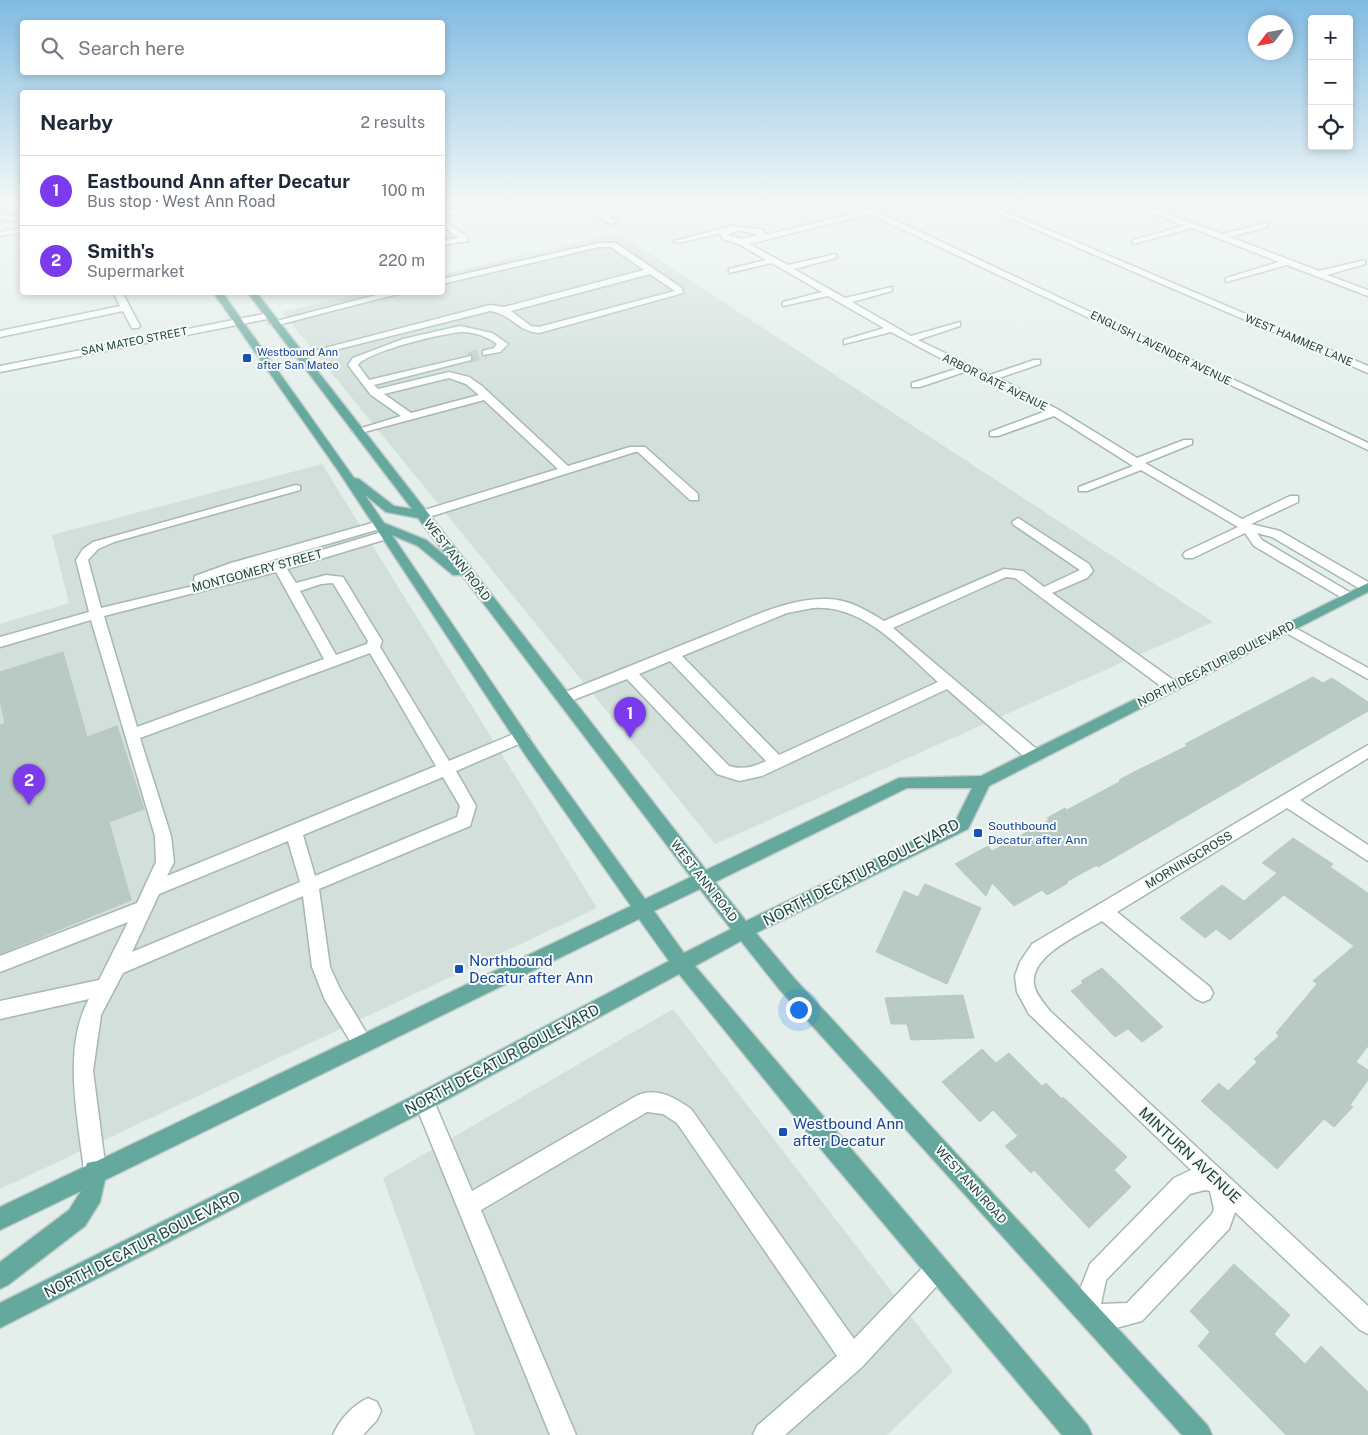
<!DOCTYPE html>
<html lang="en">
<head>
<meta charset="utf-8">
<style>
	body { margin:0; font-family:"Public Sans",sans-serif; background:#f6f6f7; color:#1f2937 }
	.controls { position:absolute; right:15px; top:15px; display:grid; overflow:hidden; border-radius:5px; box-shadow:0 2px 8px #0003 }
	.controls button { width:45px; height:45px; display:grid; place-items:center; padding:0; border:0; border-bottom:1px solid #e0e1e3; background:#fff; color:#1f2937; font:25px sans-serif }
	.compass { position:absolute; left:1248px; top:15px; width:45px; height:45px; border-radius:50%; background:#fff; box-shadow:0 2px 8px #0003; rotate:238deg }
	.you { position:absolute; left:798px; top:1009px; width:18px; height:18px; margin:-12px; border:4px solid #fff; border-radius:50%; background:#1a73e8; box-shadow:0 0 0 8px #1a73e833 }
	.badge { display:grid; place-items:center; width:32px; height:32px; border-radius:50%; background:#7c3aed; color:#fff; font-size:16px; font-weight:700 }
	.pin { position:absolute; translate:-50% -41px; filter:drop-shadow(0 1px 2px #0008) }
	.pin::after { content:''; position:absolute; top:26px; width:18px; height:15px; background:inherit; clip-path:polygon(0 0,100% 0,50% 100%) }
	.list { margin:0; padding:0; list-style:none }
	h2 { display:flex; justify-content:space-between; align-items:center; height:65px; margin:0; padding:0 20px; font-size:21px }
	h2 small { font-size:16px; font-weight:400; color:#747a83 }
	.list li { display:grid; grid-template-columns:32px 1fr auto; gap:15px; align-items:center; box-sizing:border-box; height:70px; padding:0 20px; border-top:1px solid #e0e1e3 }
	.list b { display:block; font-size:19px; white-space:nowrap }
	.list p { margin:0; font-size:16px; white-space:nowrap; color:#747a83 }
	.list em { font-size:16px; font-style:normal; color:#747a83 }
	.icon { flex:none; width:28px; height:28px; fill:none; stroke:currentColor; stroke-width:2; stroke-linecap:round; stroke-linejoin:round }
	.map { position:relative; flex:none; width:1368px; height:1435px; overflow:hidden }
	.search { position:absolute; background:#fff; box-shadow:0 2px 8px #0003; left:20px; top:20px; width:425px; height:55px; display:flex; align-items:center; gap:12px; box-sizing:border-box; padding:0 18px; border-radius:5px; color:#747a83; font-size:19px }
	.panel { position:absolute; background:#fff; box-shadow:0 2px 8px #0003; left:20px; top:90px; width:425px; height:205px; border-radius:5px }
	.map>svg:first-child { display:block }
	.built { fill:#d2dfda }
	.building { fill:#b9cac4; stroke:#b6c9c3 }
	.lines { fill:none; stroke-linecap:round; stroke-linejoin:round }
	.minor-tunnel { stroke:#bdcdc8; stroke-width:11; stroke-dasharray:11 5.5; stroke-linecap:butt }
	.minor-casing { stroke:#a6b8b3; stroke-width:3 }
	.major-casing { stroke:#c1cac9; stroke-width:3 }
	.minor { fill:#fff; fill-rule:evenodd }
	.major { fill:#65a89d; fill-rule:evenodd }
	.transit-dot { fill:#1a4fb4; stroke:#f6fbf9; stroke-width:2 }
	.labels { text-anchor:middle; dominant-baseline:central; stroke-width:4; stroke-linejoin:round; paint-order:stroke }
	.far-street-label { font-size:11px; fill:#21433d; stroke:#f6fbf9 }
	.far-transit-label { font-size:11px; fill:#164399; stroke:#f6fbf9; text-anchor:start }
	.street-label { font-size:12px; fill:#21433d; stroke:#f6fbf9 }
	.transit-label { font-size:12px; fill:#164399; stroke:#f6fbf9; text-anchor:start }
	.near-street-label { font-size:15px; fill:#21433d; stroke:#f6fbf9 }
	.near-transit-label { font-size:15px; fill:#164399; stroke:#f6fbf9; text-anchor:start }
</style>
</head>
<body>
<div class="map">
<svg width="1368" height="1435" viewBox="0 0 1368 1435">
	<rect width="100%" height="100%" fill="#e4efeb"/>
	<g class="built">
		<path d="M 618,233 L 1213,622 L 715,844 L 282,312 L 364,293 L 442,292 L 443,274 Z"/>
		<path d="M 322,464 L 597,908 L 0,1189 L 0,624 L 69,603 L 52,535 Z"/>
		<path d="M 673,1009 L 953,1371 L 887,1435 L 475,1435 L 383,1178 Z"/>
	</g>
	<g class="building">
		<path d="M 63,652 L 87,737 L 117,726 L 144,809 L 109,822 L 131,900 L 0,954 L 0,725 L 5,723 L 0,700 L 0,672 Z"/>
		<path d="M 1313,677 L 1323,683 L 1332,678 L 1368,702 L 1368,711 L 1098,867 L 1097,865 L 1066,882 L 1068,883 L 1047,895 L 1042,890 L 1014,906 L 992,883 L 986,896 L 955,864 L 988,846 L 992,851 L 1049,820 L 1047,818 L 1065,808 L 1067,810 L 1121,781 L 1119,780 L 1136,771 L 1187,746 L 1185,744 Z"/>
		<path d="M 1293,838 L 1333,864 L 1330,867 L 1368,893 L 1368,1046 L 1356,1062 L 1368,1070 L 1368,1080 L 1350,1105 L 1353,1107 L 1334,1127 L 1324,1119 L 1277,1169 L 1201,1101 L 1219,1083 L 1228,1091 L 1257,1062 L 1254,1059 L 1279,1036 L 1276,1033 L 1317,984 L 1313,981 L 1354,946 L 1284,895 L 1230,940 L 1216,929 L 1205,938 L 1180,918 L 1222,885 L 1244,901 L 1277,873 L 1262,863 Z"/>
		<path d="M 925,884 L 981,908 L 947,984 L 876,952 L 904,891 L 918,897 Z"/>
		<path d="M 1102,968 L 1163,1027 L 1142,1042 L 1128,1029 L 1115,1037 L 1071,991 L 1083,983 L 1081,981 Z"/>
		<path d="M 963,995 L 974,1038 L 911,1040 L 907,1024 L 891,1024 L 885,998 Z"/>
		<path d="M 982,1049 L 996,1063 L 1009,1053 L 1042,1086 L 1046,1083 L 1062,1099 L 1063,1097 L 1127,1157 L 1114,1170 L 1131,1187 L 1089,1228 L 1034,1170 L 1031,1173 L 1005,1146 L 1018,1136 L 993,1110 L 980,1122 L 942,1082 Z"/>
		<path d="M 1234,1264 L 1290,1315 L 1274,1334 L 1305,1364 L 1321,1346 L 1368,1392 L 1368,1435 L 1286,1435 L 1198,1346 L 1210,1332 L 1190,1311 Z"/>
	</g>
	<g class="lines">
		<path class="minor-tunnel" d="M 468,358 L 486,353"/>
		<defs>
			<g id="minor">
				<path d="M 0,204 L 13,204 L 0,207 Z"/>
				<path d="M 482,204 L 496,204 L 442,216 L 442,212 Z"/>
				<path d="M 581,204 L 590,204 L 617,222 L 610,224 Z"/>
				<path d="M 894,204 L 906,204 L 878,212 L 1368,443 L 1368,450 L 870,214 L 749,244 L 788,265 L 836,254 L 836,258 L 794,269 L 845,298 L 892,287 L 892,291 L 852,302 L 911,336 L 960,322 L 960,326 L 918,340 L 990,375 L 1034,360 L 1040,360 L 1040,364 L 999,378 L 1059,410 L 1137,458 L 1184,440 L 1192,440 L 1192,444 L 1145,463 L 1242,519 L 1290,496 L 1298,496 L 1298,502 L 1251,524 L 1280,531 L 1368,582 L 1368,591 L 1362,590 L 1272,537 L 1257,533 L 1262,540 L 1356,596 L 1349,600 L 1344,599 L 1254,546 L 1245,533 L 1193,558 L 1185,558 L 1183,555 L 1185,552 L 1238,527 L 1141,470 L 1087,491 L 1079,491 L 1079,487 L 1133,466 L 1054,416 L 998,436 L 990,436 L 990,432 L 1046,411 L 1012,392 L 967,371 L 920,387 L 912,387 L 912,383 L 959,368 L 891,332 L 844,344 L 844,340 L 884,328 L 828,296 L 783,306 L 783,302 L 822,292 L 772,263 L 729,273 L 729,269 L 766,260 L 739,244 L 725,240 L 720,235 L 722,233 L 678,243 L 674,241 L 732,226 L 763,230 L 765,235 ZM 738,230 L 756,234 L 757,235 L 742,239 L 728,235 Z"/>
				<path d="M 977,204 L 987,204 L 1368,366 L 1368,373 Z"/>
				<path d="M 1064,204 L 1076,204 L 1053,211 L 1049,209 Z"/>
				<path d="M 1131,204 L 1141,204 L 1222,234 L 1267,223 L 1267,227 L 1230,237 L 1319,271 L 1365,260 L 1365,264 L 1327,275 L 1368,290 L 1368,296 L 1287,265 L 1226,282 L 1226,278 L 1279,262 L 1192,228 L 1133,244 L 1133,240 L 1184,226 Z"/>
				<path d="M 0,214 L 10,217 L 22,214 L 22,218 L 10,221 L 0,218 Z"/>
				<path d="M 442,219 L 468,237 L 468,241 L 442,245 L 442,240 L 458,238 L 442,225 Z"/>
				<path d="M 22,228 L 22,232 L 0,236 L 0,232 Z"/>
				<path d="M 599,243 L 616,243 L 682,288 L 683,293 L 539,333 C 516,331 512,314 490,311 L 299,359 L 294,356 L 490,305 L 504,307 L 644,270 L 611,247 L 599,247 L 442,284 L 442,279 ZM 650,274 L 675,291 L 539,327 L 531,326 L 511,311 Z"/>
				<path d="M 113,292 L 122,292 L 140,326 L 138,328 L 132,328 L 123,311 L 0,337 L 0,331 L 120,306 Z"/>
				<path d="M 388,292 L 405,292 L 274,326 L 269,323 Z"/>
				<path d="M 269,313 L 272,314 L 272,318 L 0,372 L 0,366 Z"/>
				<path d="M 460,326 L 492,333 L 508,344 L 500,352 L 483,355 L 483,351 L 494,348 L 497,344 C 488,337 477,333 465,332 C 448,331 366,352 358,365 L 369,380 L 471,356 L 471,360 L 374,385 L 378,389 L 449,372 L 469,377 L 482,386 L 568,466 L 630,447 L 645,447 L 698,494 L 698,500 L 690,500 L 638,452 L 635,452 L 426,518 L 418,518 L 416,515 L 418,512 L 558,469 L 484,400 L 357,434 L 352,431 L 401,416 L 371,395 L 348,365 L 353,358 L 403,339 ZM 449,378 L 466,384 L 479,395 L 411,413 L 384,394 Z"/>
				<path d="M 296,485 L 300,486 L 300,490 L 114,542 L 98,549 L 88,560 L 101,608 L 239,575 L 382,532 L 390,532 L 392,535 L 390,538 L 287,569 L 296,583 L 326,575 L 343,577 L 382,641 L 380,647 L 449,761 L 516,733 L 526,733 L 529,737 L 526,741 L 456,771 L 476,806 L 470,826 L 319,889 L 330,967 L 340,989 L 369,1037 L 372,1043 L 369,1049 L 362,1052 L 355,1049 L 325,1000 L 312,967 L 303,896 L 123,973 L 101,1015 L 93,1071 L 106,1171 L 103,1179 L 95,1182 L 87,1179 L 84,1171 C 78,1118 62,1048 89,999 L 0,1019 L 0,1001 L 99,980 L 128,922 L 0,972 L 0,956 L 137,903 L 156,862 L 155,836 L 91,620 L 0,647 L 0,637 L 89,612 L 76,560 L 83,549 L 93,542 ZM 276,572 L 324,659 L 137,727 L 104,616 ZM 333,583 L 368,641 L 367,644 L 336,655 L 300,591 L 321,584 ZM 370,653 L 436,766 L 167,876 L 174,862 L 171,836 L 140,738 ZM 443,777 L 460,806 L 457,817 L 315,876 L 303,835 ZM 288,841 L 300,882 L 132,952 L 159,894 Z"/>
				<path d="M 1018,518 L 1089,564 L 1093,571 L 1087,578 L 1052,593 L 1176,682 L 1178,686 L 1176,690 L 1166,690 L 1015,578 L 1006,577 L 893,628 L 1040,752 L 1042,756 L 1040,760 L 1028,760 L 947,689 L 762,776 L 739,781 L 717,774 L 627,679 L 563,704 L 556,699 L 558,695 C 610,674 660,654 712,633 C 748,619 785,599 824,599 C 847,598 866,610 884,621 L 1004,569 L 1023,571 L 1044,587 L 1080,570 L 1014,525 L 1012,522 ZM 813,608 C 864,604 903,651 938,682 L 779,755 L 682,656 L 787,613 ZM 670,661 L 766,761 C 753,767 743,770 729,766 L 639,674 Z"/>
				<path d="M 379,521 L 385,525 L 383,528 L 241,569 L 205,582 L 195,582 L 194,579 L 195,576 L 231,563 Z"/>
				<path d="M 1288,624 L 1368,668 L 1368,679 L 1283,631 L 1281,628 Z"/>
				<path d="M 1368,745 L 1368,758 L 1300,800 L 1368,845 L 1368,861 L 1287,808 L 1117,912 L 1210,987 L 1213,993 L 1210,999 L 1203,1002 L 1196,999 L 1102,921 C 1081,934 1030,955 1034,984 C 1035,994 1044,1003 1050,1011 L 1368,1306 L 1368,1334 L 1360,1330 L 1235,1212 L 1229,1229 L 1142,1321 L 1112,1329 L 1096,1327 L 1082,1322 L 1078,1314 L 1079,1292 L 1090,1264 L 1174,1178 L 1191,1170 L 1029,1014 L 1017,992 L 1015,976 L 1020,962 L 1032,944 ZM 1205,1190 L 1210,1191 L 1214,1209 L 1212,1214 L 1127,1303 L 1101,1304 L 1106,1280 L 1190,1194 Z"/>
				<path d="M 424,1091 L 431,1094 L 472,1191 L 638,1095 C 658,1087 675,1098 691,1109 L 854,1339 L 929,1261 L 937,1257 L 945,1261 L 949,1269 L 945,1277 L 862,1367 L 785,1435 L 753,1435 L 757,1426 L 837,1356 L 677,1123 L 663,1114 L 647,1112 L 481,1210 L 576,1435 L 550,1435 L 414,1101 L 417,1094 Z"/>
				<path d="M 368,1398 L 377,1402 L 381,1411 L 377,1420 L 363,1435 L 333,1435 C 339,1420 353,1405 368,1398 Z"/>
			</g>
			<path id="major" d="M 213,292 L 222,292 L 354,478 L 359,479 L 394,506 L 412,509 L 247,292 L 256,292 L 706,870 L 899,778 L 981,776 L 1368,583 L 1368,592 L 989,786 L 968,829 L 756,933 L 794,978 L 1208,1426 L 1212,1435 L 1182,1435 L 780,990 L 741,941 L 695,966 L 1088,1426 L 1092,1435 L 1062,1435 L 825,1154 L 679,974 L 431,1108 L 0,1328 L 0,1303 L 417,1094 L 669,961 L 639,919 L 105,1180 L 100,1202 L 85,1226 L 8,1285 L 0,1289 L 0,1262 L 69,1210 L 81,1191 L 0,1230 L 0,1207 L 86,1166 L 87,1163 L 97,1161 L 631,906 L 528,759 L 339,472 ZM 365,495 L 386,512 L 418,518 L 449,559 L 426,540 L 384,523 ZM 392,535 L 418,546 L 453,575 L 462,575 L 691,877 L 645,899 L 538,751 ZM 907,788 L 972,788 L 956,820 L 746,921 L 715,882 ZM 700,889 L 731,929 L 684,953 L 654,911 Z"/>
		</defs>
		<use href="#minor" class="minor-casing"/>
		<use href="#major" class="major-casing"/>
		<use href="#minor" class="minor"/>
		<use href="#major" class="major"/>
	</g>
	<linearGradient id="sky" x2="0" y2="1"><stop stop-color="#81bbe2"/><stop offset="0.5" stop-color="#f3f8f6"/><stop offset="1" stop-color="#f3f8f6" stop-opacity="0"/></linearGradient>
	<rect width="1368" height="405" fill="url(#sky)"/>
	<g class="transit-dot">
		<rect x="242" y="353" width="10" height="10" rx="2.5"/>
		<rect x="973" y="828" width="10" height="10" rx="2.5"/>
		<rect x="454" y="964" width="10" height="10" rx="2.5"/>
		<rect x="778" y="1127" width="10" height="10" rx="2.5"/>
	</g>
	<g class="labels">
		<g class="far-street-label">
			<text transform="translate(1299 340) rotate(23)">WEST HAMMER LANE</text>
			<text transform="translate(134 341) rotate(-11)">SAN MATEO STREET</text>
			<text transform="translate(1161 348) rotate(26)">ENGLISH LAVENDER AVENUE</text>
			<text transform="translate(995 382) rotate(26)">ARBOR GATE AVENUE</text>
		</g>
		<g class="far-transit-label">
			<text x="257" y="352">Westbound Ann<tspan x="257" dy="13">after San Mateo</tspan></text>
		</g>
		<g class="street-label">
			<text transform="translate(457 560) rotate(52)">WEST ANN ROAD</text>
			<text transform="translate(257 571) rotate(-15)">MONTGOMERY STREET</text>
			<text transform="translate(1216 664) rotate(-27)">NORTH DECATUR BOULEVARD</text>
			<text transform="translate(1189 860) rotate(-31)">MORNINGCROSS</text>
			<text transform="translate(704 881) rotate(52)">WEST ANN ROAD</text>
			<text transform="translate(971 1185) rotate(48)">WEST ANN ROAD</text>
		</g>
		<g class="transit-label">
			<text x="988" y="826">Southbound<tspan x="988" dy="14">Decatur after Ann</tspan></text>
		</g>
		<g class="near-street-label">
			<text transform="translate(861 872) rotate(-27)">NORTH DECATUR BOULEVARD</text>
			<text transform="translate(502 1059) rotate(-28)">NORTH DECATUR BOULEVARD</text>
			<text transform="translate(1190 1155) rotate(43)">MINTURN AVENUE</text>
			<text transform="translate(142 1244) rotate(-27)">NORTH DECATUR BOULEVARD</text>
		</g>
		<g class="near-transit-label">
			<text x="469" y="960">Northbound<tspan x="469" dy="17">Decatur after Ann</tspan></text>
			<text x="793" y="1123">Westbound Ann<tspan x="793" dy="17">after Decatur</tspan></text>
		</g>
	</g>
</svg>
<div class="controls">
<button>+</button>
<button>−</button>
<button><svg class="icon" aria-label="locate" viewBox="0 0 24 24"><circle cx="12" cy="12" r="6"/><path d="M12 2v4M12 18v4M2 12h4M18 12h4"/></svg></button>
</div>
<svg class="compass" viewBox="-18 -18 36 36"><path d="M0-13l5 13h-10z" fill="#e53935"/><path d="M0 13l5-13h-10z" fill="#747a83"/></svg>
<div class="you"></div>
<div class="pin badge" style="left:630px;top:738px">1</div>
<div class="pin badge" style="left:29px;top:805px">2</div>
<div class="search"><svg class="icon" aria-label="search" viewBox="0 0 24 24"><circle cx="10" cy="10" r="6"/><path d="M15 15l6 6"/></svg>Search here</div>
<section class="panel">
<h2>Nearby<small>2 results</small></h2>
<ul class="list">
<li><span class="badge">1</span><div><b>Eastbound Ann after Decatur</b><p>Bus stop · West Ann Road</p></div><em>100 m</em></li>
<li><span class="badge">2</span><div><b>Smith's</b><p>Supermarket</p></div><em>220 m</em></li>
</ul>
</section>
</div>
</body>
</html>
